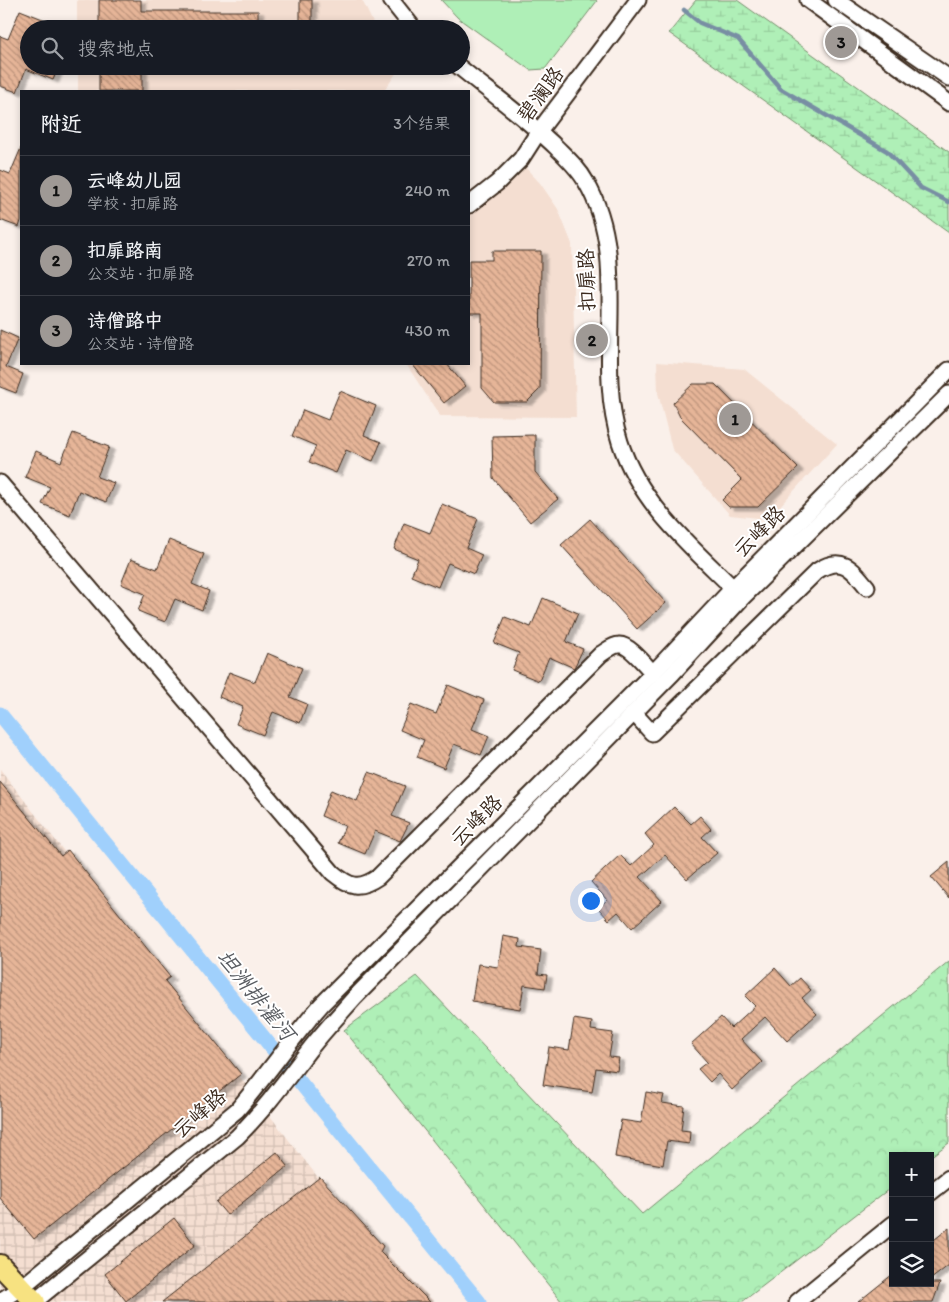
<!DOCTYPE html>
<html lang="zh">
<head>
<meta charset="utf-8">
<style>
	body { margin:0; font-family:Itim,"LXGW WenKai TC",sans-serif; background:#20242c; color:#f1f3f6 }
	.controls { position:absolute; right:15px; bottom:15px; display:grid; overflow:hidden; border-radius:0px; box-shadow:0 2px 8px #0003 }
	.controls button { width:45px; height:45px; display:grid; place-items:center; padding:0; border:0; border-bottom:1px solid #363941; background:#171b24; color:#f1f3f6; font:25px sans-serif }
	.you { position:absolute; left:590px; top:900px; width:18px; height:18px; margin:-12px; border:4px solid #fff; border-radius:50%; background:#1a73e8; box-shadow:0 0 0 8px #1a73e833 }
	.badge { display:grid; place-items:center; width:32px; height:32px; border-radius:50%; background:#9f9995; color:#111; font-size:16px; font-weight:700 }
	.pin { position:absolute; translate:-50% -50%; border:2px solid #fff; box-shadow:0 1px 5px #0006 }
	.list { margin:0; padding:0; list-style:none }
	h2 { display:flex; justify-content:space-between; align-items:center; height:65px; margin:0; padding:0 20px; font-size:21px }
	h2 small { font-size:16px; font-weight:400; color:#9ea1a6 }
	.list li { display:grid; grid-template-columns:32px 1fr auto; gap:15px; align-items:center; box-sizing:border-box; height:70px; padding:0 20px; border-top:1px solid #363941 }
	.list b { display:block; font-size:19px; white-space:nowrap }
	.list p { margin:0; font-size:16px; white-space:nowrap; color:#9ea1a6 }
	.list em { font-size:16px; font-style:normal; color:#9ea1a6 }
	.icon { flex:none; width:28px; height:28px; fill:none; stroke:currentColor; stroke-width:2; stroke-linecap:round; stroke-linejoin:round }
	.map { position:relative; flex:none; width:949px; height:1302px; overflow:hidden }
	.search { position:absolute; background:#171b24; box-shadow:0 2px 8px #0003; left:20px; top:20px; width:450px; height:55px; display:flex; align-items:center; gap:12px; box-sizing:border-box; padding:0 18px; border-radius:28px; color:#9ea1a6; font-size:19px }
	.panel { position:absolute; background:#171b24; box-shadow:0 2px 8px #0003; left:20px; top:90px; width:450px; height:275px; border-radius:0px }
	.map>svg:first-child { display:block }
	.built { fill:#f4ded1 }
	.industrial { fill:url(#industrial-grid) }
	.grass { fill:#afefb7; stroke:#758c6a }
	.forest { fill:url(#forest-crowns); stroke:#758c6a }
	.wetland { fill:url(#wetland-marsh); stroke:#758c6a }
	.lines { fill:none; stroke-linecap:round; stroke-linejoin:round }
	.stream { stroke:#788ea3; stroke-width:4.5 }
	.canal { stroke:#a0d0fc; stroke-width:15 }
	.building { fill:url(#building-back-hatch); stroke:#3b2a1e; filter:url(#shadow) }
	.minor-casing { stroke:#3b2a1e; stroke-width:19 }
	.major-casing { stroke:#3b2a1e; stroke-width:24 }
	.minor { stroke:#fff; stroke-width:15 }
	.major { stroke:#f7e281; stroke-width:20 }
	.labels { text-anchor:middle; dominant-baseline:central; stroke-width:4; stroke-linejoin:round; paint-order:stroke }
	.street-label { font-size:21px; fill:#3b2a1e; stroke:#fff }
	.water-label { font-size:22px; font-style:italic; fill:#595c61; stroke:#fff }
</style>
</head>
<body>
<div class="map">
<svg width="949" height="1302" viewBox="0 0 949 1302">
	<defs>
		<pattern id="industrial-grid" width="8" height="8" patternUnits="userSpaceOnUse" patternTransform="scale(1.25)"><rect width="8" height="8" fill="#f4ded1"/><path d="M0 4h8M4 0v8" fill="none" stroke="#d2bfb3"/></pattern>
		<pattern id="forest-crowns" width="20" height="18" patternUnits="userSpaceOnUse" patternTransform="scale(1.25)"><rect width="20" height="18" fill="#afefb7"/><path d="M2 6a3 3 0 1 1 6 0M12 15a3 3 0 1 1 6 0" fill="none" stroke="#97cd9d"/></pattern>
		<pattern id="wetland-marsh" width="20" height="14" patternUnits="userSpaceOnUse" patternTransform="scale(1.25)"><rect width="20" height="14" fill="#afefb7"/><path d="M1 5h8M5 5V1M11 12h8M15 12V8" fill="none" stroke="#97cd9d"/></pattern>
		<pattern id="building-back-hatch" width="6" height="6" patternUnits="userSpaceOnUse" patternTransform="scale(1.25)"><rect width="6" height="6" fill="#e6b598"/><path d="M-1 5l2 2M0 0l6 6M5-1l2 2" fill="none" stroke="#bc937b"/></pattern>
		<filter id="shadow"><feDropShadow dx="5.5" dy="3" stdDeviation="1" flood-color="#0004"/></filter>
	</defs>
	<rect width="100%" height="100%" fill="#faf0ea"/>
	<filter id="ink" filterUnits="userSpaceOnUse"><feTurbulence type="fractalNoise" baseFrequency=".02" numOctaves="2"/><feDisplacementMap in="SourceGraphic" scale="10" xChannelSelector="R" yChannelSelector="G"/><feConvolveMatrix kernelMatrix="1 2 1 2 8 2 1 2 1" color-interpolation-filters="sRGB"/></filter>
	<g filter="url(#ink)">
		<g class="built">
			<path d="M 77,0 L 362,0 L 376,29 L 77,29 Z"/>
			<path d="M 78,66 L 394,66 L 397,72 L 384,91 L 78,91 Z"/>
			<path d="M 525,167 L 540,183 L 558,209 L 572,244 L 576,417 L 440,416 L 406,364 L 469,364 L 469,212 L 502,190 Z"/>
			<path d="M 657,362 L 744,369 L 837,444 L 768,519 L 730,515 L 672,449 L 658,393 Z"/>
		</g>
		<path class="industrial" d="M 0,769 L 345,1212 L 434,1302 L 15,1302 L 0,1286 Z"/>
		<path class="grass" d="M 441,0 L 596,0 L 597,1 L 545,69 L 530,70 L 458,18 Z"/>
		<path class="forest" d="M 949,961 L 949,1143 L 930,1157 L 930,1156 L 893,1156 L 893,1186 L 742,1302 L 562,1302 L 344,1030 L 417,976 L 642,1214 Z"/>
		<path class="wetland" d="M 696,0 L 737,0 L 949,152 L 949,233 L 669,33 Z"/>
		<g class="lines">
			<path class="stream" d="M 684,10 L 700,23 L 738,39 L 781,89 L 887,151 L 921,188 L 949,202"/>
			<path class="canal" d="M 0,714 L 479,1302"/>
		</g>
		<g class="building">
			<path d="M 99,0 L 141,0 L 141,11 L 258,11 L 258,29 L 99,29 Z"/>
			<rect x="300" y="0" width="12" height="24"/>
			<path d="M 20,10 L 65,28 L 29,29 L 29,66 L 59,66 L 53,80 L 26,69 L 17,92 L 0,86 L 0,36 L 8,39 Z"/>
			<rect x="99" y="66" width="43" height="25"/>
			<path d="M 21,148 L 21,221 L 19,227 L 0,220 L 0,170 L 10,174 Z"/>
			<path d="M 492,251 L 541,251 L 540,389 L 527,402 L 494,402 L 482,388 L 482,313 L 469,313 L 469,260 L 492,260 Z"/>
			<path d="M 0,330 L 18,338 L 6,367 L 23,374 L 16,393 L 0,387 Z"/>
			<path d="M 412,364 L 447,364 L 465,386 L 444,403 Z"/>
			<path d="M 693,384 L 715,384 L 798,468 L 758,507 L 729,507 L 722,500 L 742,480 L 680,417 L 673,403 Z"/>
			<path d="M 340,391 L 376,406 L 364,435 L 381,442 L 373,461 L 346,450 L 336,473 L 309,462 L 316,446 L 292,436 L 303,410 L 328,420 Z"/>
			<path d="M 73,433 L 109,447 L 97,477 L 114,483 L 106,502 L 79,491 L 70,515 L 42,504 L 50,487 L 25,477 L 36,451 L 61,462 Z"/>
			<path d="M 535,435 L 535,472 L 558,499 L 530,522 L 493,478 L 492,436 Z"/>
			<path d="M 442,504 L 478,519 L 466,548 L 482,555 L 474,574 L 448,563 L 438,587 L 411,576 L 418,559 L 394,549 L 404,523 L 430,533 Z"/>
			<path d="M 590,519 L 666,603 L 637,629 L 561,545 Z"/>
			<path d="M 169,540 L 204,554 L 192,584 L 209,591 L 202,610 L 175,599 L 165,622 L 138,611 L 145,594 L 121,584 L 131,559 L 157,569 Z"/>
			<path d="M 543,598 L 578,613 L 566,642 L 583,649 L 574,668 L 549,657 L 539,681 L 512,670 L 519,653 L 494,643 L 505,617 L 531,627 Z"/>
			<path d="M 267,653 L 302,668 L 290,697 L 307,704 L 300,723 L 273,712 L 263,735 L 236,724 L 243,707 L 219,697 L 229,672 L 255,682 Z"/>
			<path d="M 448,685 L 484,700 L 472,729 L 489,736 L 481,755 L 454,744 L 444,768 L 417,757 L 424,740 L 400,730 L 411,704 L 436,714 Z"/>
			<path d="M 369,772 L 405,786 L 392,816 L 409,823 L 400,841 L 375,831 L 365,854 L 338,843 L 345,826 L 321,816 L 331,790 L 357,801 Z"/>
			<path d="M 0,782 L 61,856 L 68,850 L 170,977 L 165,981 L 241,1074 L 34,1239 L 0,1198 Z"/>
			<path d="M 674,807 L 691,824 L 700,816 L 711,829 L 702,837 L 717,853 L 687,879 L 665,855 L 640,877 L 662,901 L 632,928 L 618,912 L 609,920 L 598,908 L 607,900 L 591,882 L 620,855 L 631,866 L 654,845 L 645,834 Z"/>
			<path d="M 949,862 L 949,898 L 931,877 Z"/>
			<path d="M 503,936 L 520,939 L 519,947 L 541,950 L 538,974 L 547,975 L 545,988 L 524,985 L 520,1009 L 472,1001 L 478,964 L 498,967 Z"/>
			<path d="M 775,968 L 791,986 L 800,978 L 811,990 L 802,998 L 817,1014 L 787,1041 L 765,1017 L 741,1039 L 762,1062 L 732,1090 L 718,1074 L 710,1082 L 698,1069 L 707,1062 L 691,1044 L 721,1017 L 731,1028 L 755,1006 L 745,996 Z"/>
			<path d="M 574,1019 L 592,1022 L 591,1030 L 613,1033 L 609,1057 L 619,1058 L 617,1071 L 596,1068 L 592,1092 L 543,1085 L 549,1047 L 569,1050 Z"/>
			<path d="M 646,1092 L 664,1095 L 662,1103 L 684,1106 L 681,1130 L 690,1131 L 689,1144 L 667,1141 L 663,1165 L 615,1157 L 621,1120 L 641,1123 Z"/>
			<path d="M 277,1152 L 288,1166 L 227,1215 L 216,1202 Z"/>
			<path d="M 320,1177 L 383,1246 L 380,1252 L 430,1302 L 162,1302 Z"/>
			<path d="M 174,1218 L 195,1245 L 126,1301 L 105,1274 Z"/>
			<path d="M 949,1228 L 949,1265 L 930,1280 L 930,1243 Z"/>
			<path d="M 893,1274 L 893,1283 L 940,1283 L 933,1302 L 858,1302 Z"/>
		</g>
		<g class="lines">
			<defs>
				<g id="minor">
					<path d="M 391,0 L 414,29"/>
					<path d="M 808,0 L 949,103"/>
					<path d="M 836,0 L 949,78"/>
					<path d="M 458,66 C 491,93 526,118 557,148 C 568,159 579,169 586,182 C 632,260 593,359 620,442 C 640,505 694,549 740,595"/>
					<path d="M 469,205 L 497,183 L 521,159 L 539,131 L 638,0"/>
					<path d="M 0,483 L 333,873 C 350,887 359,890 378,877 L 601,654 C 606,651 613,645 619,645 C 629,644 646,666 653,673"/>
					<path d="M 634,713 L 652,733 L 817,571 C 841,555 852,568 867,587"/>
					<path d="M 930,1193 L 949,1178"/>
					<path d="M 0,1301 L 22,1287 L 237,1110 C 266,1076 292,1038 322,1004 L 653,673 L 733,588 L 949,370"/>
					<path d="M 34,1302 L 237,1137 C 264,1110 286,1080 309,1050 C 323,1032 339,1015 355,997 L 673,673 L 743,597 L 949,394"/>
					<path d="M 797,1302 L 893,1224"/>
				</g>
				<path id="major" d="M 0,1265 L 35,1302"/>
			</defs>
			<use href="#minor" class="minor-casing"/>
			<use href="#major" class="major-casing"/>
			<use href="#minor" class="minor"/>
			<use href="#major" class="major"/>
		</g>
	</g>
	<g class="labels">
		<g class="street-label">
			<text transform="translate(540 94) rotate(-54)">碧澜路</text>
			<text transform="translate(586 280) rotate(-92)">扣扉路</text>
			<text transform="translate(759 531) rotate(-45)">云峰路</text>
			<text transform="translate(476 820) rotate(-45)">云峰路</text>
			<text transform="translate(199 1113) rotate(-41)">云峰路</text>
		</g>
		<g class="water-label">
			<text transform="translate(256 995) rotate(51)">坦洲排灌河</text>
		</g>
	</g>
</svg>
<div class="controls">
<button>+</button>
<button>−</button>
<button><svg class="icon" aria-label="layers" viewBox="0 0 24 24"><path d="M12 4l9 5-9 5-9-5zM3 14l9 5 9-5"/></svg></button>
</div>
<div class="you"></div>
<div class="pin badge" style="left:735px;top:419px">1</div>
<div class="pin badge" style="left:592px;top:340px">2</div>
<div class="pin badge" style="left:841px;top:42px">3</div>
<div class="search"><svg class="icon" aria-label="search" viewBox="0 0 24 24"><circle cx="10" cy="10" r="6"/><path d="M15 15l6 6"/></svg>搜索地点</div>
<section class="panel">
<h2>附近<small>3个结果</small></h2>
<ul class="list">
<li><span class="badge">1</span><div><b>云峰幼儿园</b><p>学校 · 扣扉路</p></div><em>240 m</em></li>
<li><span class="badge">2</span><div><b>扣扉路南</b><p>公交站 · 扣扉路</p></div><em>270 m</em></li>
<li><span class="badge">3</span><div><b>诗僧路中</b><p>公交站 · 诗僧路</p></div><em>430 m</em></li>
</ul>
</section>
</div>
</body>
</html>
